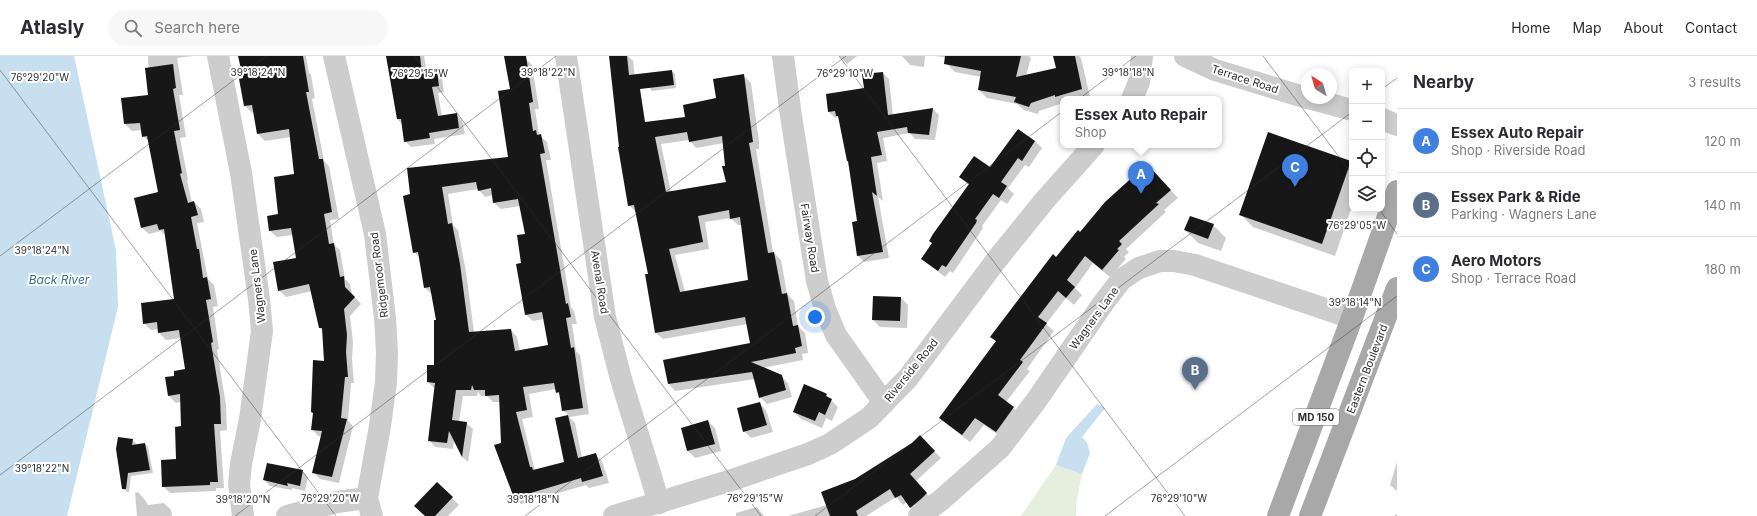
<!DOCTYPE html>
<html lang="en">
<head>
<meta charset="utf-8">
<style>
	body { margin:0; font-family:Inter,sans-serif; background:#f7f7f7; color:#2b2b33 }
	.controls { position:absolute; right:12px; top:12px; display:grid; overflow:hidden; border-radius:8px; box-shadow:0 2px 10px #0003 }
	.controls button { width:36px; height:36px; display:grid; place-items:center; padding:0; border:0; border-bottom:1px solid #e1e1e2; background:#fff; color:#2b2b33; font:20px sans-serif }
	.compass { position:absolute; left:1301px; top:12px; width:36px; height:36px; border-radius:50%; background:#fff; box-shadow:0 2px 10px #0003; rotate:323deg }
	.you { position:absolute; left:815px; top:261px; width:14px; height:14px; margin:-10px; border:3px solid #fff; border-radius:50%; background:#1a73e8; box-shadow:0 0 0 6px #1a73e833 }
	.badge { display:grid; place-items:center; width:26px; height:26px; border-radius:50%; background:#ea580c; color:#fff; font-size:13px; font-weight:700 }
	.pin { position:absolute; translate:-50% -33px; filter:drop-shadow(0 1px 2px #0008) }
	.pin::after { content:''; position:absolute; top:21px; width:14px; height:12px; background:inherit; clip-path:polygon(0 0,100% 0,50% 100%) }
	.popup { position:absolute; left:1060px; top:40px; width:162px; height:52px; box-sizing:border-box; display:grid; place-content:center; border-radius:8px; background:#fff; filter:drop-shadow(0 1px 3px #0005); font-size:13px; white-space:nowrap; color:#7c7c81 }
	.popup b { font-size:15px; color:#2b2b33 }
	.popup::after { content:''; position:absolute; left:50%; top:100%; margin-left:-8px; border:8px solid transparent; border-top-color:#fff }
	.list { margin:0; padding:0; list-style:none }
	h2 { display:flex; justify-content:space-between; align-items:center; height:52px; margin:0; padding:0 16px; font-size:17px }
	h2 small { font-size:13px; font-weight:400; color:#7c7c81 }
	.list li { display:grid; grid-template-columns:26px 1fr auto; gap:12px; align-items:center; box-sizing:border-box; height:64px; padding:0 16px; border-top:1px solid #e1e1e2 }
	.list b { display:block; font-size:15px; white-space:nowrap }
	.list p { margin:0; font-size:13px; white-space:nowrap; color:#7c7c81 }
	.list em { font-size:13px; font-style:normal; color:#7c7c81 }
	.icon { flex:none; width:22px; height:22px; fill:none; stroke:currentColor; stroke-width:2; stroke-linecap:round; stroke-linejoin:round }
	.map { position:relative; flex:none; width:1397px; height:460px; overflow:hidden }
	header { display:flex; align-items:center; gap:24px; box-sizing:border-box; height:56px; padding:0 20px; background:#fff; border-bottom:1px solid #e1e1e2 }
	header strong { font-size:19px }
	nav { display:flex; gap:22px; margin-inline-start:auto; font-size:14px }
	.search { width:280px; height:36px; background:#f7f7f7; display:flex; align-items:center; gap:10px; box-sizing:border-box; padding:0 14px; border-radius:22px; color:#7c7c81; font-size:15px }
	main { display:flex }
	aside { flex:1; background:#fff }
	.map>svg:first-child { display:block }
	.green { fill:#e6eedd }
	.water { fill:#c8dfef }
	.shadow { fill:#0003; fill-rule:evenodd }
	.building { fill:#171717; fill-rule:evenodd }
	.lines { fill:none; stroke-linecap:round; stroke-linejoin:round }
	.minor { stroke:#cdcdcd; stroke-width:22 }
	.major { stroke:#a8a8a8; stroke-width:22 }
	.ticks { fill:none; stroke:#303030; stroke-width:1; stroke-opacity:0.45 }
	.labels { text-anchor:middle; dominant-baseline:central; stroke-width:4; stroke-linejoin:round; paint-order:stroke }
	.shield { fill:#fff; stroke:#6e6e6e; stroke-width:1 }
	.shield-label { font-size:10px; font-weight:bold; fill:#303030 }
	.street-label { font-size:11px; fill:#303030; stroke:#fff }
	.water-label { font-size:12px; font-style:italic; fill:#377198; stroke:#fff }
	.ticks-label { font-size:10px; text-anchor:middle; fill:#303030; stroke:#fff; stroke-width:4; stroke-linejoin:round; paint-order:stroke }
</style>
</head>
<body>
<header>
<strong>Atlasly</strong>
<div class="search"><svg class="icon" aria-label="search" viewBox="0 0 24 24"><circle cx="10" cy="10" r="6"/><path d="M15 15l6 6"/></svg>Search here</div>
<nav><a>Home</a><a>Map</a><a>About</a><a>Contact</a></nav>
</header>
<main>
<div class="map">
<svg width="1397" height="460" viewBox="0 0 1397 460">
	<rect width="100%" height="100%" fill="#fff"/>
	<path class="green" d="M 1056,409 L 1082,418 L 1076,448 L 1076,460 L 1021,460 Z"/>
	<g class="water">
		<path d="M 0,0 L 74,0 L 116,194 L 118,251 L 67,460 L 0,460 Z"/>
		<path d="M 1097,348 L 1105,352 L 1082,381 L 1087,386 L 1090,397 L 1082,418 L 1056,409 L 1066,382 Z"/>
	</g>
	<g class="shadow">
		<path d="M 148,0 L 193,0 L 177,2 L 183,39 L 179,39 L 186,81 L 180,82 L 188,124 L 187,124 L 192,147 L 194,146 L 201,153 L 204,166 L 197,167 L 208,223 L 214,229 L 218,250 L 213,251 L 219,293 L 217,294 L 226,349 L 227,374 L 220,375 L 224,432 L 216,432 L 216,435 L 170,437 L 163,430 L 177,404 L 182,371 L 181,346 L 176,347 L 169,340 L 175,321 L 186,314 L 181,282 L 166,284 L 159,277 L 159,273 L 151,274 L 144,267 L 175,244 L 166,180 L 161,175 L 149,178 L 142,172 L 159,137 L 150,86 L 143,80 L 142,74 L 132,75 L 125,68 L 149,39 Z"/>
		<path d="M 239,0 L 306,0 L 309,17 L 311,19 L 315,42 L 312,43 L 324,105 L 329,110 L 339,163 L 330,164 L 334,189 L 340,194 L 345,223 L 350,228 L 352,238 L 361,248 L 350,260 L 353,286 L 352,303 L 354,327 L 351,327 L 348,365 L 353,370 L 339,427 L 320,423 L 313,416 L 322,380 L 318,380 L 312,373 L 326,306 L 324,276 L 320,272 L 312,235 L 286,241 L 279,234 L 297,202 L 293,179 L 277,181 L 270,175 L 295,119 L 291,81 L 265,85 L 258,78 L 254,56 L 252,57 L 245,50 L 240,24 L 245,23 Z"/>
		<path d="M 387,0 L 424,0 L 427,17 L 436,16 L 442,22 L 444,36 L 438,37 L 442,61 L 456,58 L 462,64 L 465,78 L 434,83 L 435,88 L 411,91 L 405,85 L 402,68 L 397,63 Z"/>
		<path d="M 610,0 L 628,0 L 633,5 L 642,82 L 686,61 L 717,43 L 744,20 L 751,27 L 759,86 L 759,93 L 756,93 L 773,196 L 781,204 L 787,238 L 794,245 L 798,270 L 805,277 L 808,297 L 802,298 L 803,304 L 762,312 L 781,320 L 788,327 L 792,341 L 767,348 L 760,341 L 755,323 L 675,335 L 669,328 L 751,288 L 747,268 L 663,283 L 656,277 L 649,218 L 636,156 L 629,149 L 620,91 ZM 689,84 L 696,92 L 724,87 L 727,126 L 671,136 L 661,88 ZM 731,162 L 738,169 L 742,169 L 749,225 L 685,236 L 675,199 L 709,193 L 705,166 Z"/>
		<path d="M 839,0 L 857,0 L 847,8 Z"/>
		<path d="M 902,0 L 925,0 L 924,11 L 910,9 Z"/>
		<path d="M 936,0 L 1029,0 L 1031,2 L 1026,20 L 1057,13 L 1054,0 L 1079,0 L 1081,2 L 1090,41 L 1083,43 L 1063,43 L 1063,47 L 1039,55 L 1038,58 L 1024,54 L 1017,48 L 987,42 L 979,34 L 981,21 L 955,16 L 947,8 L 948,2 Z"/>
		<path d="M 526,3 L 532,9 L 539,53 L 535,53 L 539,79 L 547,86 L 551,104 L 546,104 L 571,251 L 574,255 L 577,268 L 572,268 L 576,295 L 580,299 L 589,358 L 569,361 L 575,367 L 582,402 L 595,398 L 602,405 L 609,427 L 589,432 L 586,429 L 521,448 L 514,441 L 502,388 L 500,346 L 493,346 L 487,340 L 481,340 L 478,336 L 477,340 L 463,340 L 459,366 L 466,367 L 473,373 L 468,406 L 462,401 L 454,385 L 453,393 L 435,391 L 429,384 L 434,332 L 428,326 L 435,310 L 437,265 L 432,238 L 425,232 L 421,203 L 414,196 L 404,140 L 509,102 L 511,34 ZM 478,133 L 485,141 L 493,139 L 494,147 L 501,153 L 520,150 L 526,179 L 522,207 L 517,208 L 526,259 L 533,265 L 544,263 L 549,290 L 520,295 L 517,281 L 511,274 L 474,276 L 466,216 L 458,174 L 453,169 L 448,138 ZM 556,333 L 557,336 L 561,341 L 563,354 L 569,360 L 557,363 L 565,406 L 535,415 L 522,363 L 533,361 L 529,338 Z"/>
		<path d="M 671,15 L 675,18 L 676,32 L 652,35 L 649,31 Z"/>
		<path d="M 883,17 L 889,23 L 893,60 L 933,53 L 939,59 L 935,84 L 915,83 L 910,77 L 883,82 L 887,105 L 877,107 L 883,145 L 878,141 L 889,202 L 864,206 L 858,200 L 858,166 L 849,107 L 840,63 L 838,61 L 835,62 L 829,56 L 865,33 Z"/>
		<path d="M 1018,74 L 1035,85 L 1042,92 L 1029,111 L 1025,109 L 1008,132 L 1014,138 L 1007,148 L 1001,144 L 982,170 L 983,172 L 953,217 L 950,215 L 945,221 L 922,203 L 969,129 L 960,121 L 991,113 Z"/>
		<path d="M 1350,106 L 1352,108 L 1352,150 L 1335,200 L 1253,171 L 1240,158 Z"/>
		<path d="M 1155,117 L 1178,142 L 1164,154 L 1166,156 L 1126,193 L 1129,196 L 1124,201 L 1126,203 L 1110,221 L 1093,207 L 1075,232 L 1082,239 L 1074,249 L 1066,242 L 1046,268 L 1054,275 L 1027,313 L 1030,315 L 1006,346 L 1021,359 L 1004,383 L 984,369 L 970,386 L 948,369 L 941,362 L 997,286 L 992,281 L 1056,202 L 1080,178 Z"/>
		<path d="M 1213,169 L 1226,182 L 1221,195 L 1198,187 L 1185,174 Z"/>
		<path d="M 874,241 L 901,242 L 908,249 L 907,272 L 880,271 L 873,264 Z"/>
		<path d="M 826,339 L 838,351 L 832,365 L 826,362 L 822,372 L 801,363 L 794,356 Z"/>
		<path d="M 759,347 L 766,354 L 773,376 L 751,382 L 744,375 Z"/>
		<path d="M 708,365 L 715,372 L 721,395 L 695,402 L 688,395 L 682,372 Z"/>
		<path d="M 920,381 L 941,402 L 916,425 L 933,445 L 917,459 L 907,446 L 903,449 L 896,441 L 866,460 L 788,460 L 827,449 L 856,423 L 913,387 Z"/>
		<path d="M 132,384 L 136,387 L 135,390 L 145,388 L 148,391 L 153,417 L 131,420 L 129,436 L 127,436 L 123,433 Z"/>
		<path d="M 1397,406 L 1397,435 L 1390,429 Z"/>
		<path d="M 302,415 L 308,421 L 305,435 L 292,432 L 292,434 L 270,430 L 264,424 Z"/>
		<path d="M 437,427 L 459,449 L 448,460 L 426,460 Z"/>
		<path d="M 138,436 L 145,444 L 148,449 L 164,447 L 171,454 L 172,460 L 137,460 L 135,437 Z"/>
		<path d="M 757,451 L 764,460 L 736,460 L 736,457 Z"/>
	</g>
	<g class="building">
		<path d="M 238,0 L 303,0 L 309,36 L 306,36 L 319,103 L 323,103 L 332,156 L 324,158 L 329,188 L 334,187 L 340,221 L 344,220 L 345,231 L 355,241 L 344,253 L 347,279 L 346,296 L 348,321 L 345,321 L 341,362 L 347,363 L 332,421 L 312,417 L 322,375 L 311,374 L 313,357 L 311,356 L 313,304 L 324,305 L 322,272 L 319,272 L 309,228 L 278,235 L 273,206 L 296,202 L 291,172 L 269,175 L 267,160 L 278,158 L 274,121 L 294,118 L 289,73 L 257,78 L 252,49 L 244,50 L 239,23 L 243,22 Z"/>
		<path d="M 386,0 L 420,0 L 422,17 L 437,15 L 439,30 L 432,31 L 438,60 L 457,57 L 459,72 L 429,77 L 430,82 L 404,86 L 401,63 L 397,63 Z"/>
		<path d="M 504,0 L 526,0 L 533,46 L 529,47 L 533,75 L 536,74 L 537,79 L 541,78 L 545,97 L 540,98 L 566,248 L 568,247 L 571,261 L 566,262 L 571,292 L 574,291 L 583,352 L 562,355 L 559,336 L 556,337 L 554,327 L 523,331 L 527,354 L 516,356 L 530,411 L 532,411 L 533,414 L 564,406 L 555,362 L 568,359 L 578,402 L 596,397 L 603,420 L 582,426 L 581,422 L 514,442 L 494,389 L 501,387 L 499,339 L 485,340 L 485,334 L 474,334 L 472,329 L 471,334 L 456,334 L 452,364 L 467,366 L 462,401 L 449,375 L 447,387 L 428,385 L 435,327 L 427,326 L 427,309 L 434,309 L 434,264 L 436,264 L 430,231 L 424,232 L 418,196 L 413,197 L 403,140 L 410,138 L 407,112 L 508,101 L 498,35 L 510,33 ZM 476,126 L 478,135 L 491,132 L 493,147 L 518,143 L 525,178 L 517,179 L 521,207 L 516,208 L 525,259 L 542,256 L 548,289 L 515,295 L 511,273 L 469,276 L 460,208 L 452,167 L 448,168 L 442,131 Z"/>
		<path d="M 609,0 L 627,0 L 629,19 L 672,14 L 674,29 L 640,33 L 645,66 L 685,61 L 683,49 L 716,42 L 713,23 L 744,18 L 752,79 L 753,86 L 749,87 L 768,197 L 774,196 L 782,238 L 787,237 L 793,270 L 798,269 L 802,290 L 795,292 L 796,297 L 751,306 L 782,319 L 786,334 L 759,342 L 752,316 L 668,328 L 663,304 L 750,287 L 745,261 L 655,277 L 645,218 L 648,218 L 634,149 L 628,150 L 618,91 L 619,91 ZM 687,76 L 689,86 L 722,80 L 725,110 L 722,110 L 726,126 L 666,136 L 655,81 ZM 729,154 L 730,163 L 740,161 L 748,224 L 680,236 L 669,193 L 703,186 L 698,160 Z"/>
		<path d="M 945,0 L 1021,0 L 1016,21 L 1056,12 L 1053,0 L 1075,0 L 1082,33 L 1055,41 L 1055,39 L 1031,47 L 1029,51 L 1014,46 L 1016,41 L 978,34 L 981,15 L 944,8 Z"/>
		<path d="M 173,8 L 176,32 L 173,33 L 180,74 L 174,75 L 182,117 L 180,118 L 188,147 L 194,145 L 198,159 L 191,161 L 197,193 L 199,193 L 203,222 L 207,221 L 211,243 L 206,244 L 213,286 L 211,287 L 220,341 L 221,368 L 214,368 L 218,426 L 210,426 L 210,429 L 162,431 L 161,404 L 176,403 L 175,371 L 181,370 L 180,338 L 168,340 L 165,321 L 174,320 L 174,315 L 185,313 L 179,274 L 158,277 L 157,266 L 143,268 L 141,247 L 174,243 L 164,173 L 159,174 L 157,168 L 141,172 L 134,142 L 158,136 L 147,80 L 142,81 L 140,67 L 124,68 L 121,42 L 148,39 L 145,12 Z"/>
		<path d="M 883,16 L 888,59 L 933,52 L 929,79 L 908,77 L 907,71 L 877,76 L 882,99 L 871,101 L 877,140 L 872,136 L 883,196 L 857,200 L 852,166 L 857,165 L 848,105 L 847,105 L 838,60 L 836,60 L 835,55 L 828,56 L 826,38 L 864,32 L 862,18 Z"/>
		<path d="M 1018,73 L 1035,85 L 1022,105 L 1018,102 L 1001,126 L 1007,130 L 999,142 L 993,138 L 975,163 L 977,164 L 976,167 L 946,211 L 942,209 L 938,215 L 921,203 L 932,187 L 929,185 L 933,178 L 969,128 L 959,121 L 974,100 L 990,111 Z"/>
		<path d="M 1268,76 L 1351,105 L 1322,188 L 1239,159 Z"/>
		<path d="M 1147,108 L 1171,134 L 1156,147 L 1159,148 L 1119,185 L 1122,188 L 1117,193 L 1119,194 L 1102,214 L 1085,200 L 1067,224 L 1075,231 L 1066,242 L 1058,235 L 1038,261 L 1047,267 L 1020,304 L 1023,306 L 998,339 L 1014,351 L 996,376 L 975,362 L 962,379 L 939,362 L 996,285 L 990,281 L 1053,198 L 1056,201 L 1078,174 L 1080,176 L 1105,146 Z"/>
		<path d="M 1190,160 L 1214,168 L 1208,183 L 1184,174 Z"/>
		<path d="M 873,240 L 901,241 L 900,265 L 872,264 Z"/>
		<path d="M 804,328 L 823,336 L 827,338 L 826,340 L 832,343 L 825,359 L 819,356 L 815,365 L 793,356 Z"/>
		<path d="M 760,346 L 767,369 L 743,376 L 737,352 Z"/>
		<path d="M 708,364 L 715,388 L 687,395 L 681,372 Z"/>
		<path d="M 920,379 L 935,395 L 910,418 L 927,437 L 921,443 L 910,452 L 901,439 L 895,442 L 890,433 L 856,455 L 858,460 L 830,460 L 821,436 L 855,423 L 912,387 Z"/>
		<path d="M 118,381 L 133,383 L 132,389 L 145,387 L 150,414 L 128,417 L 126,433 L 122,433 L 116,393 Z"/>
		<path d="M 267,407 L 303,414 L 300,430 L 287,427 L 288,430 L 263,424 Z"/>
		<path d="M 437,426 L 453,441 L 435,460 L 425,460 L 414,450 Z"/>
	</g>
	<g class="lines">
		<g class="minor">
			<path d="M 218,0 L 241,117 L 259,243 L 262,275 L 250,363 L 241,408 L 239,428 L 243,460"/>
			<path d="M 334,0 L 375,178 L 385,262 L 387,296 L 386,326 L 380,370 L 367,442 L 372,460"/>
			<path d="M 566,0 L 605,261 L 621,323 L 659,447"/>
			<path d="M 783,0 L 791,60 L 817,225 L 825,253 L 836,279 L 884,347"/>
			<path d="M 1185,0 L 1215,14 L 1307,42"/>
			<path d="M 1308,42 L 1352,54"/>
			<path d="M 1132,43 L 1139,26 L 1142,0"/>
			<path d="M 1382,63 L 1397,69"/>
			<path d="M 287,460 L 337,446 L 367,442"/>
			<path d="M 614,460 L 732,424 L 808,398 L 830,388 L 869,362 L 908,322 L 998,202 L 1044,145 L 1094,89"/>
			<path d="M 919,460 L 940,445 L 1000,392 L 1036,345 L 1104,246 L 1122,223 L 1139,212 L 1160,205 L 1174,205 L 1195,209 L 1352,262"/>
		</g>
		<g class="major">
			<path d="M 1278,460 L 1352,262 L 1397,135"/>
			<path d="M 1310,460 L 1397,232"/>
		</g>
	</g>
	<path class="ticks" d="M 414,0 L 761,460M 839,0 L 1185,460M 1263,0 L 1352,118M 0,14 L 336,460M 1382,33 L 1397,22M 1379,153 L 1397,178M 0,200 L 266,0M 0,419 L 556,0M 235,460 L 846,0M 525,460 L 1136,0M 815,460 L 1352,56M 1105,460 L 1397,240M 1395,460 L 1397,459"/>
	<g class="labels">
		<rect class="shield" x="1293" y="353" width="46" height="16" rx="3"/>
		<g class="shield-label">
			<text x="1316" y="361">MD 150</text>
		</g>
		<g class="street-label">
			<text transform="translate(1245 23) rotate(18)">Terrace Road</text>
			<text transform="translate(810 182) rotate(81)">Fairway Road</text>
			<text transform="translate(379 219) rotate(-97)">Ridgemoor Road</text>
			<text transform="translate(600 226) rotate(81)">Avenal Road</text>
			<text transform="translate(257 230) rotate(-97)">Wagners Lane</text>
			<text transform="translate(1094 262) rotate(-54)">Wagners Lane</text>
			<text transform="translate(1367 313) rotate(-69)">Eastern Boulevard</text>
			<text transform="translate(911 314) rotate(-51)">Riverside Road</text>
		</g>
		<g class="water-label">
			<text x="59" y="223">Back River</text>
		</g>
	</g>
	<g class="ticks-label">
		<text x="258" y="20">39°18'24"N</text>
		<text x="548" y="20">39°18'22"N</text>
		<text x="1128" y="20">39°18'18"N</text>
		<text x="420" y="21">76°29'15"W</text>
		<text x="845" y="21">76°29'10"W</text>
		<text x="40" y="25">76°29'20"W</text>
		<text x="1357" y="173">76°29'05"W</text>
		<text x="42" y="198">39°18'24"N</text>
		<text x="1355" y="250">39°18'14"N</text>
		<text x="42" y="416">39°18'22"N</text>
		<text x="330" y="446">76°29'20"W</text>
		<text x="755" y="446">76°29'15"W</text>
		<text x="1179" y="446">76°29'10"W</text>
		<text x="243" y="447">39°18'20"N</text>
		<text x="533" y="447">39°18'18"N</text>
	</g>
</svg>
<div class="controls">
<button>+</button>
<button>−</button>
<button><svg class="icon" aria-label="locate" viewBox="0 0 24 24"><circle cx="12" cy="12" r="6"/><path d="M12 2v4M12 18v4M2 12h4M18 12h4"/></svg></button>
<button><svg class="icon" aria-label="layers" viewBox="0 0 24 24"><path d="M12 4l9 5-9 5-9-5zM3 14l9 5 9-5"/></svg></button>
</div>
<svg class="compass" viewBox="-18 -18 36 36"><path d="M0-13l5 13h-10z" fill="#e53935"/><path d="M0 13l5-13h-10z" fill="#7c7c81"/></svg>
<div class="you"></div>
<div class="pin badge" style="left:1141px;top:138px;background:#3f7fe0">A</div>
<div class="popup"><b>Essex Auto Repair</b>Shop</div>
<div class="pin badge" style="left:1195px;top:334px;background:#5c6f8a">B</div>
<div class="pin badge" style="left:1295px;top:131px;background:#3f7fe0">C</div>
</div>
<aside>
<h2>Nearby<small>3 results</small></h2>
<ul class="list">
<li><span class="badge" style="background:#3f7fe0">A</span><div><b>Essex Auto Repair</b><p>Shop · Riverside Road</p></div><em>120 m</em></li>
<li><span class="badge" style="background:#5c6f8a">B</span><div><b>Essex Park &amp; Ride</b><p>Parking · Wagners Lane</p></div><em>140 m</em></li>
<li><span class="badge" style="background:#3f7fe0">C</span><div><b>Aero Motors</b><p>Shop · Terrace Road</p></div><em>180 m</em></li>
</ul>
</aside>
</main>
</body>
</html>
